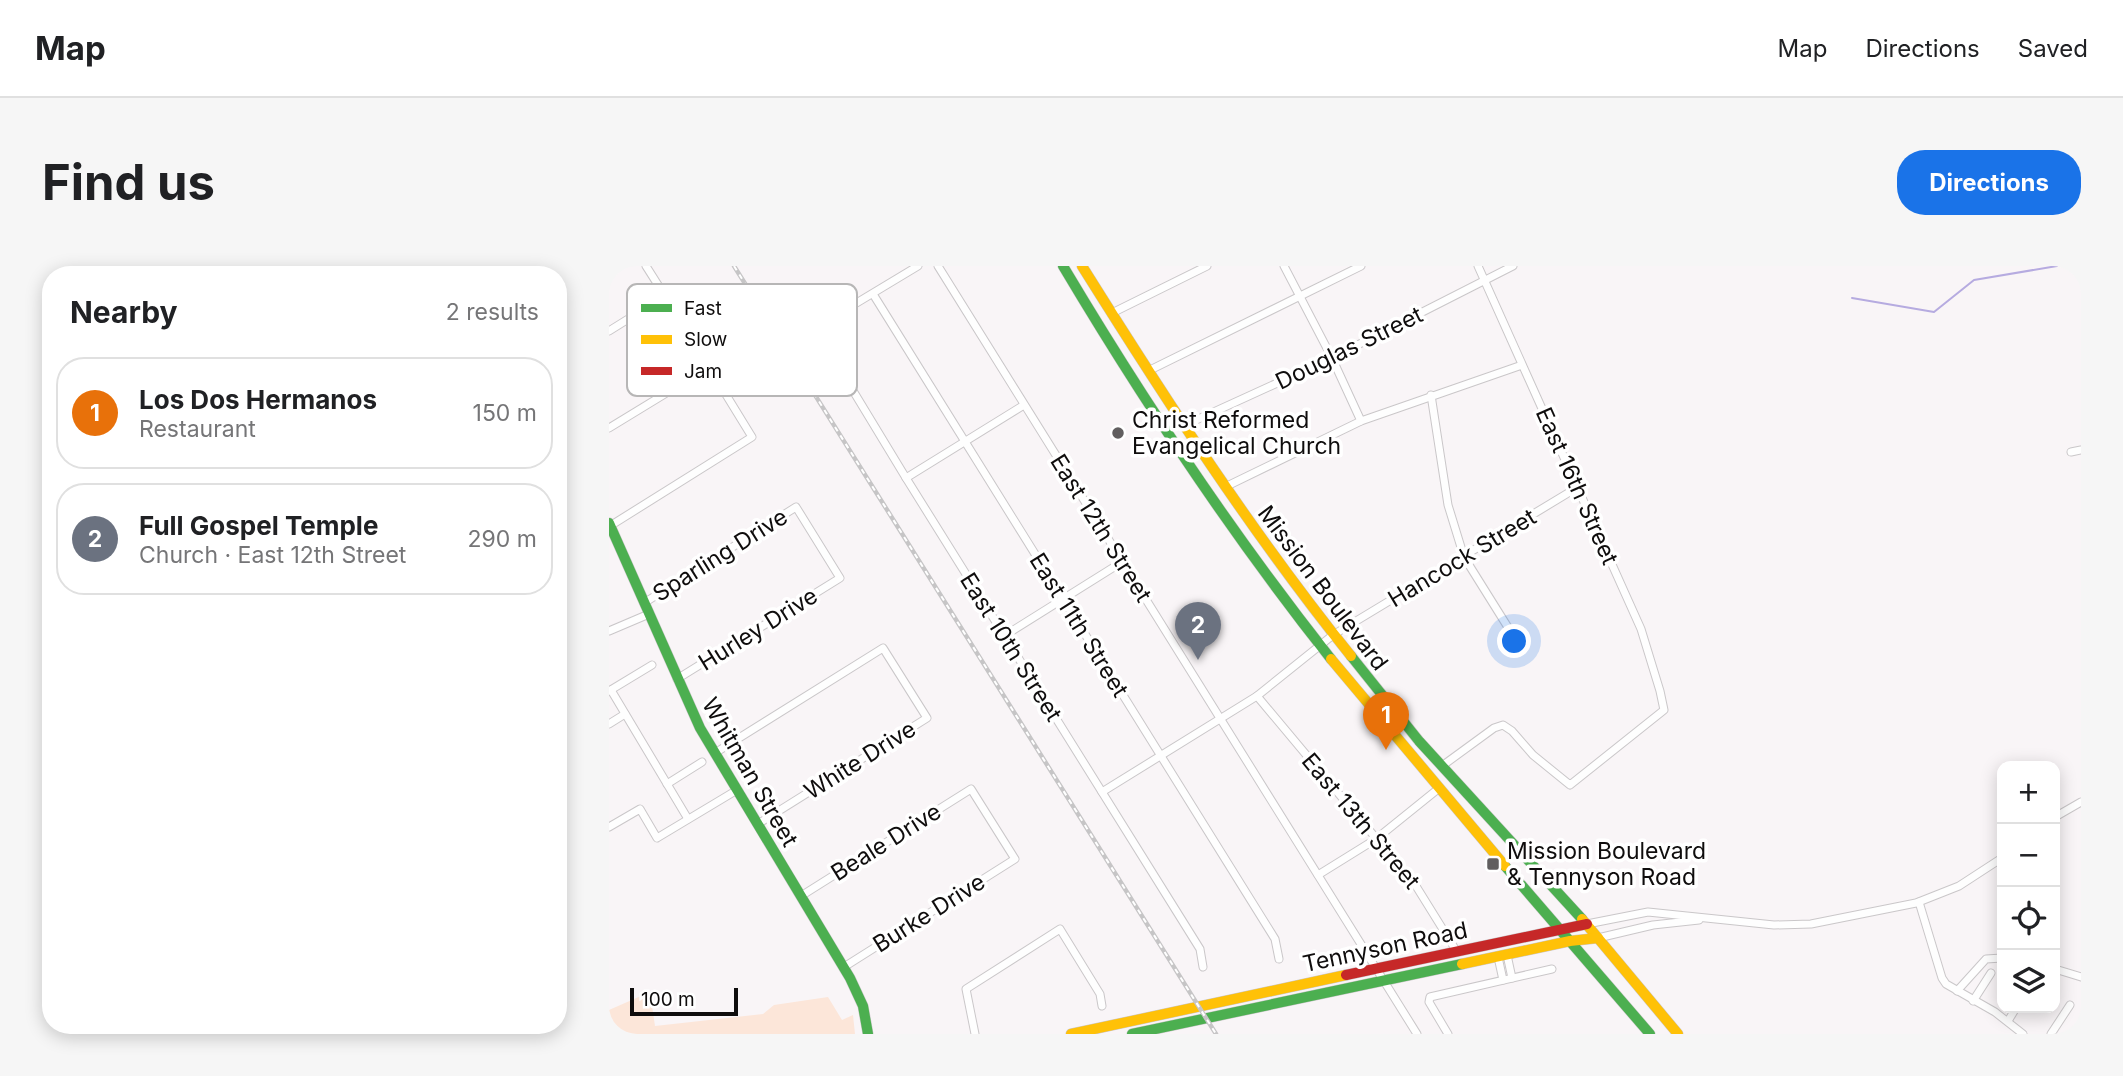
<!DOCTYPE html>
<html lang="en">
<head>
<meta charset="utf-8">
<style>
	body { margin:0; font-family:Inter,sans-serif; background:#f6f6f6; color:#202124 }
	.controls { position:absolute; right:21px; bottom:21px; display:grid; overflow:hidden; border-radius:14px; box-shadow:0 4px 18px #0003 }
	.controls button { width:63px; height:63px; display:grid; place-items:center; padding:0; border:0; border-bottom:2px solid #e0e0e0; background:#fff; color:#202124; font:35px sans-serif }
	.scale { position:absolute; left:21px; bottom:18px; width:108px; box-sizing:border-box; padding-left:7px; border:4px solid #0f0d0d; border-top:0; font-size:19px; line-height:24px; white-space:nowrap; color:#0f0d0d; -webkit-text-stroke:5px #fff; paint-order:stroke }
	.you { position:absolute; left:906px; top:376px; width:24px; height:24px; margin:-18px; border:5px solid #fff; border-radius:50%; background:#1a73e8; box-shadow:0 0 0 10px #1a73e833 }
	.badge { display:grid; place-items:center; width:46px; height:46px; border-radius:50%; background:#1a73e8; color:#fff; font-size:23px; font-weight:700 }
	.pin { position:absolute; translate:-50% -58px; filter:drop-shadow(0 2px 4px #0008) }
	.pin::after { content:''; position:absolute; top:37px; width:24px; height:21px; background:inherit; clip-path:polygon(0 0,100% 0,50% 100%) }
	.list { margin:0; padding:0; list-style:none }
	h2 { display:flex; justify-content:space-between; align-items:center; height:91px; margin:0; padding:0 28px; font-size:30px }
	h2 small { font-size:23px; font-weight:400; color:#757577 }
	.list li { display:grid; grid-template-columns:46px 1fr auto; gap:21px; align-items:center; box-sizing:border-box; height:112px; margin:0 14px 14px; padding:0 14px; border:2px solid #e0e0e0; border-radius:28px }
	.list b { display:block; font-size:26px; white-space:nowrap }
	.list p { margin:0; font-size:23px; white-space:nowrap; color:#757577 }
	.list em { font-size:23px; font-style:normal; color:#757577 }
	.icon { flex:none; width:38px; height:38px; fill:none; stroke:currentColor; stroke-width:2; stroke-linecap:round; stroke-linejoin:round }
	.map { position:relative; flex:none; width:1472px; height:768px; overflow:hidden; border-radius:28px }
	header { display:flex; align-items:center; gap:42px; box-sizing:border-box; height:98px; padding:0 35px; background:#fff; border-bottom:2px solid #e0e0e0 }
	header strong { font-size:33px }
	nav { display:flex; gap:38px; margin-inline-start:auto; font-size:24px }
	.intro { display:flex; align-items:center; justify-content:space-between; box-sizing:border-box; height:168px; padding:0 42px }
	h1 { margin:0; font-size:49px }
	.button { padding:18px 32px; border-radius:28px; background:#1a73e8; color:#fff; font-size:24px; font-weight:700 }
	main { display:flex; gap:42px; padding:0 42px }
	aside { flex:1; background:#fff; border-radius:28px; box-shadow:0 4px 18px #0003 }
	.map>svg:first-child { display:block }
	.green { fill:#fce6d9 }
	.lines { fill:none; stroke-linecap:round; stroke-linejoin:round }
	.stream { stroke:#b6abe0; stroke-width:2 }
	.street-casing { stroke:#cac7c9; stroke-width:9 }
	.fast-casing { stroke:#cac7c9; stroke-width:11 }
	.slow-casing { stroke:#cac7c9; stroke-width:11 }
	.jam-casing { stroke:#cac7c9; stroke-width:11 }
	.street { stroke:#fefefe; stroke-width:7 }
	.fast { stroke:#4caf50; stroke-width:10 }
	.slow { stroke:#ffc107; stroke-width:10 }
	.jam { stroke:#c62828; stroke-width:10 }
	.rail-casing { stroke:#c6c5c6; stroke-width:4.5 }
	.rail { stroke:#fff; stroke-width:2; stroke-dasharray:5; stroke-linecap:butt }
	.poi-dot { fill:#615e5f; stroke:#fff; stroke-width:2.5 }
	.labels { text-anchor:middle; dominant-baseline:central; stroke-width:7; stroke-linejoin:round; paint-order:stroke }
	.street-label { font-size:23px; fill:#0f0d0d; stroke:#fff }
	.poi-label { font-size:23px; fill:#0f0d0d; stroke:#fff; text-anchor:start }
	.key { fill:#fff; stroke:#b7b6b6; stroke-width:2 }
	.key-label { font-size:19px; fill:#0f0d0d }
</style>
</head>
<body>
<header>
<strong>Map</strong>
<nav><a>Map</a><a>Directions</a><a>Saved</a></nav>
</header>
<div class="intro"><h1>Find us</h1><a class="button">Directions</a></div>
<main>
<aside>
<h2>Nearby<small>2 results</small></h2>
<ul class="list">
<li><span class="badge" style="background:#e8710a">1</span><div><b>Los Dos Hermanos</b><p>Restaurant</p></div><em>150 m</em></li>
<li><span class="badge" style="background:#6b7280">2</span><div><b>Full Gospel Temple</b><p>Church · East 12th Street</p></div><em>290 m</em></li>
</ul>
</aside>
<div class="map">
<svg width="1472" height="768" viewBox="0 0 1472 768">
	<rect width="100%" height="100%" fill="#f9f5f7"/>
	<path class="green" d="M 41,726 L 46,760 L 154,748 L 165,739 L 219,731 L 233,754 L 244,749 L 246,768 L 0,768 L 0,744 Z"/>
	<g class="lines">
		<path class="stream" d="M 1243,32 L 1325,46 L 1365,14 L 1448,0"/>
		<defs>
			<g id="street">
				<path d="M 309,0 L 206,62 L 297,212 L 591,683 L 594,701"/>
				<path d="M 329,0 L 808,768"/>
				<path d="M 675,0 L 723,92 L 752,155"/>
				<path d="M 264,28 L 666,673 L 670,693"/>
				<path d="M 503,47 L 598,0"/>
				<path d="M 0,65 L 56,30 L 37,0"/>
				<path d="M 539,105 L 752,0"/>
				<path d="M 822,129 L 839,239 L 855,291 L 905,371"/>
				<path d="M 574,160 L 723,92 L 904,0"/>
				<path d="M 0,162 L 100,101 L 143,171 L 1,260"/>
				<path d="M 1462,186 L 1472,184"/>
				<path d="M 297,212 L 415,139"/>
				<path d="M 616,221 L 752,155 L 913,99"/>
				<path d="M 35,337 L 187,241 L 231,312 L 68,413"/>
				<path d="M 0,365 L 40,348"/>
				<path d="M 395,370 L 513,296"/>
				<path d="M 2,424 L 79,553"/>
				<path d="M 0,425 L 43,399"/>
				<path d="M 648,430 L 807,620 L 848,686"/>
				<path d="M 0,458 L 16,448"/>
				<path d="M 106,487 L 274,382 L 318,452 L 149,558"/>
				<path d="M 833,500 L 885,462 L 894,459 L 903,465 L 924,489 L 961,519 L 1055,444 L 1051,425 L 1032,363 L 869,0"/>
				<path d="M 58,518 L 93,496"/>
				<path d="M 493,526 L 648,430 L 724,369 L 969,221"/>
				<path d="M 1446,551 L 1472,536"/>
				<path d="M 0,561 L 31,543 L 48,572 L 128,524"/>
				<path d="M 709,609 L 767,573 L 829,523"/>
				<path d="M 192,630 L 362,523 L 406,593 L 235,701"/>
				<path d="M 1310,636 L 1333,712 L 1337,718 L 1386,746 L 1414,768"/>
				<path d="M 978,658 L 1039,646 L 1165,659 L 1202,658 L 1307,637 L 1350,620 L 1393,592"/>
				<path d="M 989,672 L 1044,659 L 1090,654"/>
				<path d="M 898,689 L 903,712"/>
				<path d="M 889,691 L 894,714"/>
				<path d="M 1446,703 L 1472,711"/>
				<path d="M 1348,725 L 1377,693 L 1393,692"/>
				<path d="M 1364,735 L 1382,707"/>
				<path d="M 1399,755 L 1407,742"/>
				<path d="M 366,768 L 357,723 L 451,663 L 491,728 L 493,740"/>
				<path d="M 839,768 L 820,736 L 821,731 L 943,703"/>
				<path d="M 1442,768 L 1461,739"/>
			</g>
			<g id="fast">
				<path d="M 454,0 C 535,136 623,268 722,393"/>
				<path d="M 0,257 L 91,462 L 241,712 L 254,740 L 259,768"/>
				<path d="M 742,390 L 810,475 L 973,653"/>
				<path d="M 896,600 L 1041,768"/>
				<path d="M 523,768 L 853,698"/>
			</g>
			<g id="slow">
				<path d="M 473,0 C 557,134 643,267 742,390"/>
				<path d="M 722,393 L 896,600"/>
				<path d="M 973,653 L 1069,768"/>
				<path d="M 853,698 L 961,675 L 989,672"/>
				<path d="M 462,768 L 737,709"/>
			</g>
			<path id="jam" d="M 737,709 L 978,658"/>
		</defs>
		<use href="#street" class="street-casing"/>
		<use href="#fast" class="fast-casing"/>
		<use href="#slow" class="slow-casing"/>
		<use href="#jam" class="jam-casing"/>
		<use href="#street" class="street"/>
		<use href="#fast" class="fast"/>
		<use href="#slow" class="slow"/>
		<use href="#jam" class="jam"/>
		<defs>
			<path id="rail" d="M 125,0 L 607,768"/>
		</defs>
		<use href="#rail" class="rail-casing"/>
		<use href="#rail" class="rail"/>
	</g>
	<g class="poi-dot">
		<circle cx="509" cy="167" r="7"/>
		<rect x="877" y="591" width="14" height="14" rx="3.5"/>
	</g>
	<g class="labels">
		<g class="street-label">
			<text transform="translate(740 82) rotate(-26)">Douglas Street</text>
			<text transform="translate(968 220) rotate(66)">East 16th Street</text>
			<text transform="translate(492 262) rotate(58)">East 12th Street</text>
			<text transform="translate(111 289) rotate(-32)">Sparling Drive</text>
			<text transform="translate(853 292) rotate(-31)">Hancock Street</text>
			<text transform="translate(714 322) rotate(53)">Mission Boulevard</text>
			<text transform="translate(470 359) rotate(58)">East 11th Street</text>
			<text transform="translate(149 363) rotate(-32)">Hurley Drive</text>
			<text transform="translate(402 381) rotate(58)">East 10th Street</text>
			<text transform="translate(251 494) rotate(-32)">White Drive</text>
			<text transform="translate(141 506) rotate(60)">Whitman Street</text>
			<text transform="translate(752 555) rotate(50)">East 13th Street</text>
			<text transform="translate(277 576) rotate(-32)">Beale Drive</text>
			<text transform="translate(320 647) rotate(-32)">Burke Drive</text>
			<text transform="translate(776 681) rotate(-12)">Tennyson Road</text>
		</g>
		<g class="poi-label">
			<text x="523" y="154">Christ Reformed<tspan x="523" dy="26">Evangelical Church</tspan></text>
			<text x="898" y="585">Mission Boulevard<tspan x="898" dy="26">&amp; Tennyson Road</tspan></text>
		</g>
	</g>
	<rect x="18" y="18" width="230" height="112" rx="10" class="key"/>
	<rect x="32" y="38" width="31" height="8" fill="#4caf50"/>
	<rect x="32" y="69" width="31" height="9" fill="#ffc107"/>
	<rect x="32" y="101" width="31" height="8" fill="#c62828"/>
	<g class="key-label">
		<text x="75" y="49">Fast</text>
		<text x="75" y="80">Slow</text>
		<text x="75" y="112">Jam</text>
	</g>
</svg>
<div class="controls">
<button>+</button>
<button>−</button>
<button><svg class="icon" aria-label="locate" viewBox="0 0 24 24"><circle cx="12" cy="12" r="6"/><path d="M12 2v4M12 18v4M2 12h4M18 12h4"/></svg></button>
<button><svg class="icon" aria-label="layers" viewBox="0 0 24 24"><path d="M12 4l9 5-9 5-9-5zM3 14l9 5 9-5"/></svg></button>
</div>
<div class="scale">100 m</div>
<div class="you"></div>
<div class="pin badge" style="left:777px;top:484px;background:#e8710a">1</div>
<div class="pin badge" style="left:589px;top:394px;background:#6b7280">2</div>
</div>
</main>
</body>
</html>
